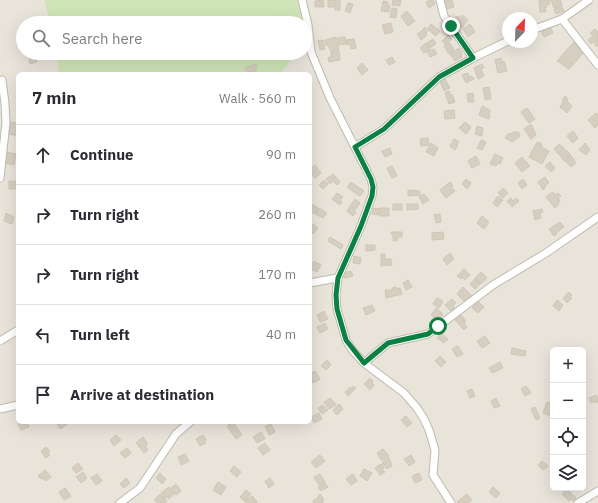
<!DOCTYPE html>
<html lang="en">
<head>
<meta charset="utf-8">
<style>
	body { margin:0; font-family:"IBM Plex Sans",sans-serif; background:#f2f2f3; color:#2b2b33 }
	.controls { position:absolute; right:12px; bottom:12px; display:grid; overflow:hidden; border-radius:6px; box-shadow:0 4px 16px #0002 }
	.controls button { width:36px; height:36px; display:grid; place-items:center; padding:0; border:0; border-bottom:1px solid #e1e1e2; background:#fff; color:#2b2b33; font:20px sans-serif }
	.compass { position:absolute; left:502px; top:12px; width:36px; height:36px; border-radius:50%; background:#fff; box-shadow:0 4px 16px #0002; rotate:23deg }
	.stop { position:absolute; width:12px; height:12px; margin:-9px; border:3px solid #0b8043; border-radius:50%; background:#fff }
	.stop.end { background:#0b8043; border-color:#fff; box-shadow:0 1px 4px #0008 }
	.list { margin:0; padding:0; list-style:none }
	h2 { display:flex; justify-content:space-between; align-items:center; height:52px; margin:0; padding:0 16px; font-size:17px }
	h2 small { font-size:13px; font-weight:400; color:#7c7c81 }
	.list li { display:grid; grid-template-columns:26px 1fr auto; gap:12px; align-items:center; box-sizing:border-box; height:60px; padding:0 16px; border-top:1px solid #e1e1e2 }
	.list b { display:block; font-size:15px; white-space:nowrap }
	.list em { font-size:13px; font-style:normal; color:#7c7c81 }
	.icon { flex:none; width:22px; height:22px; fill:none; stroke:currentColor; stroke-width:2; stroke-linecap:round; stroke-linejoin:round }
	.map { position:relative; flex:none; width:598px; height:503px; overflow:hidden }
	.search { position:absolute; background:#fff; box-shadow:0 4px 16px #0002; left:16px; top:16px; width:296px; height:44px; display:flex; align-items:center; gap:10px; box-sizing:border-box; padding:0 14px; border-radius:22px; color:#7c7c81; font-size:15px }
	.panel { position:absolute; background:#fff; box-shadow:0 4px 16px #0002; left:16px; top:72px; width:296px; height:352px; border-radius:6px }
	.map>svg:first-child { display:block }
	.residential { fill:#e8e4da; fill-rule:evenodd }
	.green { fill:#cfe5b8 }
	.building { fill:#d5cec1; stroke:#cfc6b5 }
	.lines { fill:none; stroke-linecap:round; stroke-linejoin:round }
	.street-casing { stroke:#bfbaae; stroke-width:9 }
	.street { stroke:#fff; stroke-width:7 }
	.route { stroke:#0b8043; stroke-width:5 }
</style>
</head>
<body>
<div class="map">
<svg width="598" height="503" viewBox="0 0 598 503">
	<rect width="100%" height="100%" fill="#f4f2eb"/>
	<path class="residential" d="M 0,0 L 44,0 L 50,23 L 23,23 L 23,53 L 56,53 L 59,74 L 18,74 L 18,422 L 310,422 L 310,74 L 280,74 L 297,53 L 305,53 L 305,51 L 309,50 L 307,22 L 299,0 L 598,0 L 598,503 L 0,503 ZM 508,18 L 532,18 L 532,42 L 508,42 ZM 553,350 L 583,350 L 583,488 L 553,488 Z"/>
	<g class="green">
		<path d="M 44,0 L 299,0 L 307,22 L 309,50 L 305,51 L 305,23 L 50,23 Z"/>
		<path d="M 56,53 L 297,53 L 280,74 L 59,74 Z"/>
	</g>
	<g class="building">
		<path d="M 323,0 L 324,7 L 315,7 L 315,1 Z"/>
		<path d="M 328,0 L 340,0 L 340,10 L 335,10 L 336,7 L 328,7 Z"/>
		<path d="M 393,0 L 401,0 L 400,6 L 392,5 Z"/>
		<path d="M 430,0 L 433,0 L 435,4 L 429,8 L 426,2 Z"/>
		<path d="M 452,0 L 454,7 L 446,9 L 444,1 Z"/>
		<path d="M 539,0 L 550,0 L 549,0 L 550,4 L 546,5 L 547,7 L 545,7 L 546,12 L 540,12 Z"/>
		<path d="M 551,0 L 560,0 L 562,5 L 554,8 Z"/>
		<path d="M 383,1 L 388,2 L 388,6 L 390,6 L 389,12 L 381,11 Z"/>
		<path d="M 348,3 L 353,4 L 350,13 L 345,11 Z"/>
		<path d="M 561,5 L 564,11 L 556,14 L 554,9 Z"/>
		<path d="M 392,8 L 397,9 L 396,18 L 390,17 Z"/>
		<path d="M 407,11 L 415,21 L 408,26 L 401,16 Z"/>
		<path d="M 462,15 L 468,20 L 462,28 L 453,20 L 457,16 L 460,18 Z"/>
		<path d="M 391,23 L 393,32 L 385,34 L 382,25 Z"/>
		<path d="M 431,24 L 440,31 L 436,36 L 427,29 Z"/>
		<path d="M 470,24 L 475,32 L 468,37 L 463,29 Z"/>
		<path d="M 425,27 L 427,31 L 426,33 L 427,35 L 421,40 L 417,34 L 423,30 L 423,29 Z"/>
		<path d="M 551,28 L 553,33 L 544,37 L 542,32 Z"/>
		<path d="M 595,29 L 598,32 L 597,47 L 593,42 L 591,44 L 588,40 L 593,36 L 590,33 Z"/>
		<path d="M 448,35 L 452,39 L 446,45 L 442,41 Z"/>
		<path d="M 336,37 L 339,50 L 331,52 L 328,46 L 326,45 L 325,40 Z"/>
		<path d="M 345,37 L 346,44 L 339,45 L 338,38 Z"/>
		<path d="M 354,39 L 356,48 L 351,49 L 350,44 L 347,45 L 346,40 Z"/>
		<path d="M 433,39 L 436,44 L 430,48 L 427,43 Z"/>
		<path d="M 323,40 L 325,49 L 320,50 L 318,41 Z"/>
		<path d="M 574,42 L 584,52 L 569,69 L 557,61 Z"/>
		<path d="M 426,43 L 430,49 L 424,53 L 420,48 Z"/>
		<path d="M 450,43 L 454,50 L 449,54 L 444,46 Z"/>
		<path d="M 459,48 L 462,54 L 461,55 L 462,57 L 455,61 L 450,54 Z"/>
		<path d="M 434,49 L 437,54 L 430,57 L 427,52 Z"/>
		<path d="M 339,51 L 340,60 L 329,62 L 328,58 L 331,56 L 331,52 Z"/>
		<path d="M 28,53 L 37,53 L 38,54 L 35,55 L 37,62 L 30,64 Z"/>
		<path d="M 392,57 L 395,62 L 389,65 L 386,60 Z"/>
		<path d="M 501,58 L 502,62 L 504,61 L 507,71 L 498,73 L 495,60 Z"/>
		<path d="M 362,63 L 368,70 L 362,75 L 357,68 Z"/>
		<path d="M 256,64 L 257,68 L 255,69 L 257,74 L 247,74 L 245,68 Z"/>
		<path d="M 482,64 L 484,68 L 481,69 L 484,76 L 478,79 L 474,68 Z"/>
		<path d="M 468,73 L 469,77 L 472,76 L 474,79 L 466,83 L 462,75 Z"/>
		<path d="M 445,79 L 450,88 L 444,91 L 440,81 Z"/>
		<path d="M 489,87 L 491,99 L 485,100 L 483,88 Z"/>
		<path d="M 449,91 L 450,95 L 452,94 L 455,102 L 449,104 L 445,93 Z"/>
		<path d="M 473,93 L 474,102 L 468,102 L 467,94 Z"/>
		<path d="M 565,96 L 568,99 L 567,101 L 572,106 L 567,113 L 560,107 L 563,102 L 562,101 Z"/>
		<path d="M 482,106 L 490,110 L 489,119 L 479,115 Z"/>
		<path d="M 527,108 L 535,119 L 529,123 L 521,112 Z"/>
		<path d="M 454,110 L 455,118 L 445,119 L 444,111 Z"/>
		<path d="M 596,113 L 598,116 L 598,125 L 595,128 L 588,120 Z"/>
		<path d="M 10,122 L 18,123 L 18,136 L 8,134 Z"/>
		<path d="M 465,122 L 471,127 L 466,134 L 459,128 Z"/>
		<path d="M 531,124 L 536,135 L 531,139 L 524,129 Z"/>
		<path d="M 477,126 L 483,128 L 482,136 L 475,134 Z"/>
		<path d="M 573,131 L 578,138 L 573,143 L 567,136 Z"/>
		<path d="M 514,132 L 518,132 L 520,136 L 512,142 L 505,138 L 509,133 L 511,134 Z"/>
		<path d="M 428,138 L 429,145 L 421,146 L 420,139 Z"/>
		<path d="M 454,139 L 459,142 L 455,150 L 450,146 Z"/>
		<path d="M 481,140 L 486,142 L 482,150 L 477,148 Z"/>
		<path d="M 537,142 L 542,144 L 541,147 L 549,151 L 542,164 L 529,157 Z"/>
		<path d="M 431,143 L 438,148 L 434,156 L 426,152 Z"/>
		<path d="M 585,143 L 590,150 L 586,155 L 579,150 Z"/>
		<path d="M 559,144 L 564,148 L 558,154 L 554,149 Z"/>
		<path d="M 390,148 L 392,154 L 385,157 L 382,151 Z"/>
		<path d="M 565,149 L 571,155 L 564,161 L 559,154 Z"/>
		<path d="M 6,152 L 16,154 L 14,165 L 4,163 Z"/>
		<path d="M 495,154 L 503,158 L 500,164 L 497,163 L 496,166 L 490,164 Z"/>
		<path d="M 476,156 L 480,164 L 472,168 L 468,161 Z"/>
		<path d="M 571,156 L 575,160 L 574,161 L 576,163 L 571,167 L 565,161 Z"/>
		<path d="M 522,157 L 530,166 L 522,172 L 515,163 Z"/>
		<path d="M 550,162 L 555,168 L 551,172 L 545,166 Z"/>
		<path d="M 315,165 L 321,173 L 315,178 L 310,172 L 310,169 Z"/>
		<path d="M 392,166 L 397,176 L 392,178 L 387,168 Z"/>
		<path d="M 333,174 L 340,182 L 337,185 L 333,181 L 330,184 L 326,179 Z"/>
		<path d="M 545,177 L 549,183 L 545,185 L 546,187 L 543,190 L 538,182 Z"/>
		<path d="M 466,179 L 471,183 L 467,189 L 462,184 Z"/>
		<path d="M 523,179 L 527,185 L 522,189 L 518,183 Z"/>
		<path d="M 324,180 L 328,184 L 323,189 L 319,185 Z"/>
		<rect x="9" y="181" width="9" height="8"/>
		<path d="M 351,182 L 364,191 L 360,196 L 347,187 Z"/>
		<path d="M 450,182 L 453,186 L 451,187 L 455,191 L 446,198 L 440,190 Z"/>
		<path d="M 503,188 L 508,193 L 503,198 L 498,193 Z"/>
		<path d="M 408,190 L 420,191 L 420,195 L 408,196 Z"/>
		<path d="M 553,192 L 555,195 L 558,193 L 561,196 L 558,198 L 560,201 L 558,203 L 559,204 L 555,208 L 546,197 Z"/>
		<path d="M 337,193 L 343,197 L 340,200 L 342,202 L 340,205 L 332,199 Z"/>
		<path d="M 424,194 L 429,200 L 423,204 L 419,197 Z"/>
		<path d="M 498,196 L 503,200 L 497,207 L 493,203 Z"/>
		<path d="M 511,198 L 513,201 L 516,198 L 519,201 L 512,207 L 507,201 Z"/>
		<path d="M 355,199 L 360,203 L 354,211 L 356,212 L 353,216 L 347,211 Z"/>
		<path d="M 310,203 L 318,208 L 314,214 L 310,211 Z"/>
		<rect x="393" y="204" width="9" height="6"/>
		<path d="M 407,204 L 418,204 L 418,209 L 407,210 Z"/>
		<path d="M 319,208 L 327,213 L 323,218 L 315,214 Z"/>
		<path d="M 373,208 L 380,209 L 379,215 L 372,214 Z"/>
		<rect x="380" y="208" width="9" height="8"/>
		<path d="M 542,209 L 543,212 L 540,213 L 541,218 L 535,220 L 533,211 Z"/>
		<path d="M 6,213 L 14,217 L 12,224 L 4,221 Z"/>
		<path d="M 440,214 L 441,222 L 436,223 L 434,215 Z"/>
		<path d="M 482,216 L 489,222 L 484,229 L 477,223 Z"/>
		<path d="M 560,222 L 564,227 L 556,233 L 557,234 L 554,236 L 549,229 Z"/>
		<path d="M 313,224 L 318,228 L 313,234 L 310,231 L 311,228 L 310,227 Z"/>
		<path d="M 391,232 L 402,232 L 402,237 L 398,237 L 397,241 L 393,241 L 393,234 L 391,234 Z"/>
		<path d="M 443,232 L 444,239 L 432,240 L 432,233 Z"/>
		<path d="M 330,237 L 343,245 L 341,249 L 328,241 Z"/>
		<path d="M 366,245 L 375,245 L 375,250 L 366,251 Z"/>
		<path d="M 450,253 L 454,259 L 447,265 L 443,259 Z"/>
		<path d="M 381,254 L 385,254 L 385,259 L 391,259 L 392,265 L 381,266 Z"/>
		<path d="M 354,256 L 361,258 L 360,264 L 353,263 Z"/>
		<path d="M 314,261 L 321,265 L 317,272 L 310,269 Z"/>
		<path d="M 464,269 L 470,275 L 465,280 L 462,277 L 461,279 L 457,276 Z"/>
		<path d="M 351,271 L 353,276 L 344,278 L 343,273 Z"/>
		<path d="M 481,272 L 487,278 L 481,284 L 475,278 Z"/>
		<path d="M 475,279 L 480,284 L 475,289 L 470,284 Z"/>
		<path d="M 408,280 L 412,287 L 406,290 L 403,283 Z"/>
		<path d="M 396,287 L 397,289 L 400,288 L 402,294 L 386,298 L 385,290 L 393,290 L 392,288 Z"/>
		<path d="M 463,287 L 473,297 L 470,300 L 468,297 L 464,301 L 457,294 Z"/>
		<path d="M 569,292 L 572,295 L 570,296 L 572,298 L 567,303 L 563,298 Z"/>
		<path d="M 437,298 L 443,301 L 439,308 L 433,304 Z"/>
		<path d="M 452,299 L 456,303 L 453,306 L 455,308 L 451,311 L 445,305 Z"/>
		<path d="M 557,300 L 563,305 L 559,311 L 553,306 Z"/>
		<path d="M 478,301 L 484,307 L 478,313 L 472,308 Z"/>
		<path d="M 372,305 L 375,311 L 366,315 L 363,308 Z"/>
		<path d="M 436,308 L 443,314 L 441,317 L 439,316 L 436,319 L 431,315 Z"/>
		<path d="M 324,311 L 328,319 L 320,322 L 317,315 Z"/>
		<path d="M 461,315 L 466,321 L 464,323 L 467,327 L 464,330 L 455,320 Z"/>
		<path d="M 325,323 L 328,329 L 320,333 L 317,327 Z"/>
		<path d="M 441,333 L 448,339 L 444,343 L 437,338 Z"/>
		<path d="M 485,336 L 490,343 L 482,348 L 477,341 Z"/>
		<path d="M 458,346 L 463,354 L 457,357 L 452,349 Z"/>
		<path d="M 512,348 L 526,351 L 525,356 L 511,354 Z"/>
		<path d="M 440,356 L 446,362 L 441,367 L 435,361 Z"/>
		<path d="M 327,360 L 331,365 L 326,370 L 321,366 Z"/>
		<path d="M 500,362 L 503,368 L 492,373 L 489,368 Z"/>
		<path d="M 315,371 L 320,379 L 313,383 L 310,374 Z"/>
		<path d="M 370,378 L 373,381 L 372,383 L 374,385 L 370,390 L 364,384 Z"/>
		<path d="M 353,386 L 356,388 L 348,396 L 345,392 L 351,387 L 352,388 Z"/>
		<path d="M 526,386 L 531,393 L 525,396 L 521,389 Z"/>
		<path d="M 472,389 L 475,396 L 470,398 L 467,391 Z"/>
		<path d="M 596,395 L 598,398 L 598,402 L 595,403 L 594,401 L 591,403 L 589,398 Z"/>
		<path d="M 330,398 L 336,405 L 329,409 L 324,402 Z"/>
		<path d="M 496,398 L 500,406 L 494,408 L 491,401 Z"/>
		<path d="M 551,401 L 553,402 L 553,417 L 543,413 L 547,402 L 551,403 Z"/>
		<path d="M 339,404 L 343,409 L 337,415 L 333,410 Z"/>
		<path d="M 323,405 L 328,410 L 322,414 L 318,408 Z"/>
		<path d="M 535,407 L 540,418 L 536,420 L 531,409 Z"/>
		<path d="M 319,413 L 322,419 L 314,423 L 311,417 Z"/>
		<path d="M 406,416 L 412,423 L 407,427 L 401,420 Z"/>
		<path d="M 22,422 L 27,422 L 29,427 L 21,430 L 18,424 Z"/>
		<path d="M 56,422 L 67,422 L 68,424 L 60,429 Z"/>
		<path d="M 233,422 L 242,435 L 236,439 L 227,426 Z"/>
		<path d="M 271,424 L 275,432 L 269,435 L 265,426 Z"/>
		<path d="M 261,432 L 265,439 L 257,443 L 253,437 Z"/>
		<path d="M 116,435 L 121,440 L 114,446 L 110,440 Z"/>
		<path d="M 203,435 L 206,440 L 204,441 L 206,443 L 200,446 L 196,439 Z"/>
		<path d="M 143,437 L 148,444 L 145,446 L 148,450 L 144,453 L 136,443 Z"/>
		<path d="M 265,443 L 270,450 L 263,455 L 258,448 Z"/>
		<path d="M 46,447 L 50,451 L 48,453 L 50,455 L 46,458 L 41,451 Z"/>
		<path d="M 127,448 L 131,453 L 125,458 L 120,453 Z"/>
		<path d="M 383,449 L 389,456 L 382,461 L 377,453 Z"/>
		<path d="M 185,454 L 189,461 L 181,465 L 178,457 Z"/>
		<path d="M 320,455 L 325,461 L 316,468 L 311,462 Z"/>
		<path d="M 411,455 L 415,462 L 409,466 L 404,459 Z"/>
		<path d="M 389,458 L 392,466 L 387,469 L 382,463 Z"/>
		<path d="M 542,461 L 548,466 L 543,470 L 538,465 Z"/>
		<path d="M 78,463 L 83,469 L 76,473 L 72,468 Z"/>
		<path d="M 381,464 L 384,468 L 382,469 L 385,472 L 380,475 L 375,468 Z"/>
		<path d="M 234,466 L 241,472 L 237,477 L 230,471 Z"/>
		<path d="M 364,469 L 372,473 L 367,481 L 360,476 Z"/>
		<path d="M 45,470 L 51,477 L 46,481 L 42,478 L 41,479 L 38,476 Z"/>
		<path d="M 83,472 L 87,478 L 81,483 L 76,477 Z"/>
		<path d="M 160,473 L 166,479 L 162,484 L 156,478 Z"/>
		<path d="M 419,473 L 422,480 L 415,483 L 412,476 Z"/>
		<path d="M 97,474 L 102,481 L 96,485 L 91,478 Z"/>
		<path d="M 320,474 L 325,482 L 319,485 L 314,477 Z"/>
		<path d="M 353,474 L 357,481 L 351,485 L 346,479 Z"/>
		<path d="M 126,478 L 130,483 L 124,488 L 120,484 Z"/>
		<path d="M 270,478 L 274,484 L 269,488 L 265,481 Z"/>
		<path d="M 218,482 L 226,487 L 221,495 L 213,490 Z"/>
		<path d="M 325,483 L 328,487 L 321,491 L 318,487 Z"/>
		<path d="M 176,484 L 181,491 L 176,495 L 171,488 Z"/>
		<path d="M 169,487 L 174,494 L 169,499 L 168,497 L 165,498 L 161,493 Z"/>
		<path d="M 493,487 L 500,493 L 496,498 L 489,492 Z"/>
		<path d="M 65,488 L 71,496 L 64,500 L 59,492 Z"/>
		<path d="M 567,489 L 576,498 L 573,501 L 571,499 L 569,501 L 562,494 Z"/>
		<path d="M 246,490 L 251,494 L 245,502 L 240,497 Z"/>
		<path d="M 160,494 L 167,501 L 165,503 L 158,503 L 154,500 Z"/>
		<path d="M 320,494 L 324,500 L 322,501 L 323,503 L 314,503 L 313,501 L 319,497 L 318,496 Z"/>
		<path d="M 467,494 L 472,500 L 468,503 L 458,503 L 457,502 Z"/>
		<path d="M 252,496 L 257,501 L 256,503 L 248,503 L 246,502 Z"/>
	</g>
	<g class="lines">
		<defs>
			<g id="street">
				<path d="M 302,0 L 308,25 L 311,52 L 330,98 L 371,179 L 373,187 L 372,196 L 361,226 L 338,278 L 336,295 L 337,309 L 346,340 L 353,351 L 364,363 L 404,393 L 417,408 L 424,419 L 429,430 L 435,450 L 433,475 L 451,503"/>
				<path d="M 440,0 L 444,16 L 473,58"/>
				<path d="M 562,19 L 598,65"/>
				<path d="M 532,30 L 562,19 L 589,0"/>
				<path d="M 355,147 L 384,129 L 439,77 L 477,56 L 508,41"/>
				<path d="M 0,178 L 6,123 L 5,103 L 2,80"/>
				<path d="M 310,283 L 326,280 L 338,278"/>
				<path d="M 0,341 L 18,330"/>
				<path d="M 364,363 L 388,343 L 428,334 L 493,285 L 546,253 L 598,217"/>
				<path d="M 0,409 L 18,405"/>
				<path d="M 120,503 L 140,488 L 176,434 L 190,422"/>
				<path d="M 578,503 L 598,491"/>
			</g>
		</defs>
		<use href="#street" class="street-casing"/>
		<use href="#street" class="street"/>
	</g>
	<g class="lines">
		<path class="route" d="M 438,326 L 428,334 L 388,343 L 364,363 L 346,340 L 337,309 L 336,295 L 338,278 L 361,226 L 372,196 L 373,187 L 371,179 L 355,147 L 384,129 L 439,77 L 473,58 L 451,26"/>
	</g>
</svg>
<div class="controls">
<button>+</button>
<button>−</button>
<button><svg class="icon" aria-label="locate" viewBox="0 0 24 24"><circle cx="12" cy="12" r="6"/><path d="M12 2v4M12 18v4M2 12h4M18 12h4"/></svg></button>
<button><svg class="icon" aria-label="layers" viewBox="0 0 24 24"><path d="M12 4l9 5-9 5-9-5zM3 14l9 5 9-5"/></svg></button>
</div>
<svg class="compass" viewBox="-18 -18 36 36"><path d="M0-13l5 13h-10z" fill="#e53935"/><path d="M0 13l5-13h-10z" fill="#7c7c81"/></svg>
<div class="stop" style="left:438px;top:326px"></div>
<div class="stop end" style="left:451px;top:26px"></div>
<div class="search"><svg class="icon" aria-label="search" viewBox="0 0 24 24"><circle cx="10" cy="10" r="6"/><path d="M15 15l6 6"/></svg>Search here</div>
<section class="panel">
<h2>7 min<small>Walk · 560 m</small></h2>
<ul class="list">
<li><svg class="icon" aria-label="ahead" viewBox="0 0 24 24"><path d="M12 20V5M6 11l6-6 6 6"/></svg><div><b>Continue</b></div><em>90 m</em></li>
<li><svg class="icon" aria-label="right" viewBox="0 0 24 24"><path d="M7 20v-9h11M14 6l5 5-5 5"/></svg><div><b>Turn right</b></div><em>260 m</em></li>
<li><svg class="icon" aria-label="right" viewBox="0 0 24 24"><path d="M7 20v-9h11M14 6l5 5-5 5"/></svg><div><b>Turn right</b></div><em>170 m</em></li>
<li><svg class="icon" aria-label="left" viewBox="0 0 24 24"><path d="M17 20v-9H6M10 6l-5 5 5 5"/></svg><div><b>Turn left</b></div><em>40 m</em></li>
<li><svg class="icon" aria-label="arrive" viewBox="0 0 24 24"><path d="M6 21V4h12l-3 4 3 4H6"/></svg><div><b>Arrive at destination</b></div></li>
</ul>
</section>
</div>
</body>
</html>
